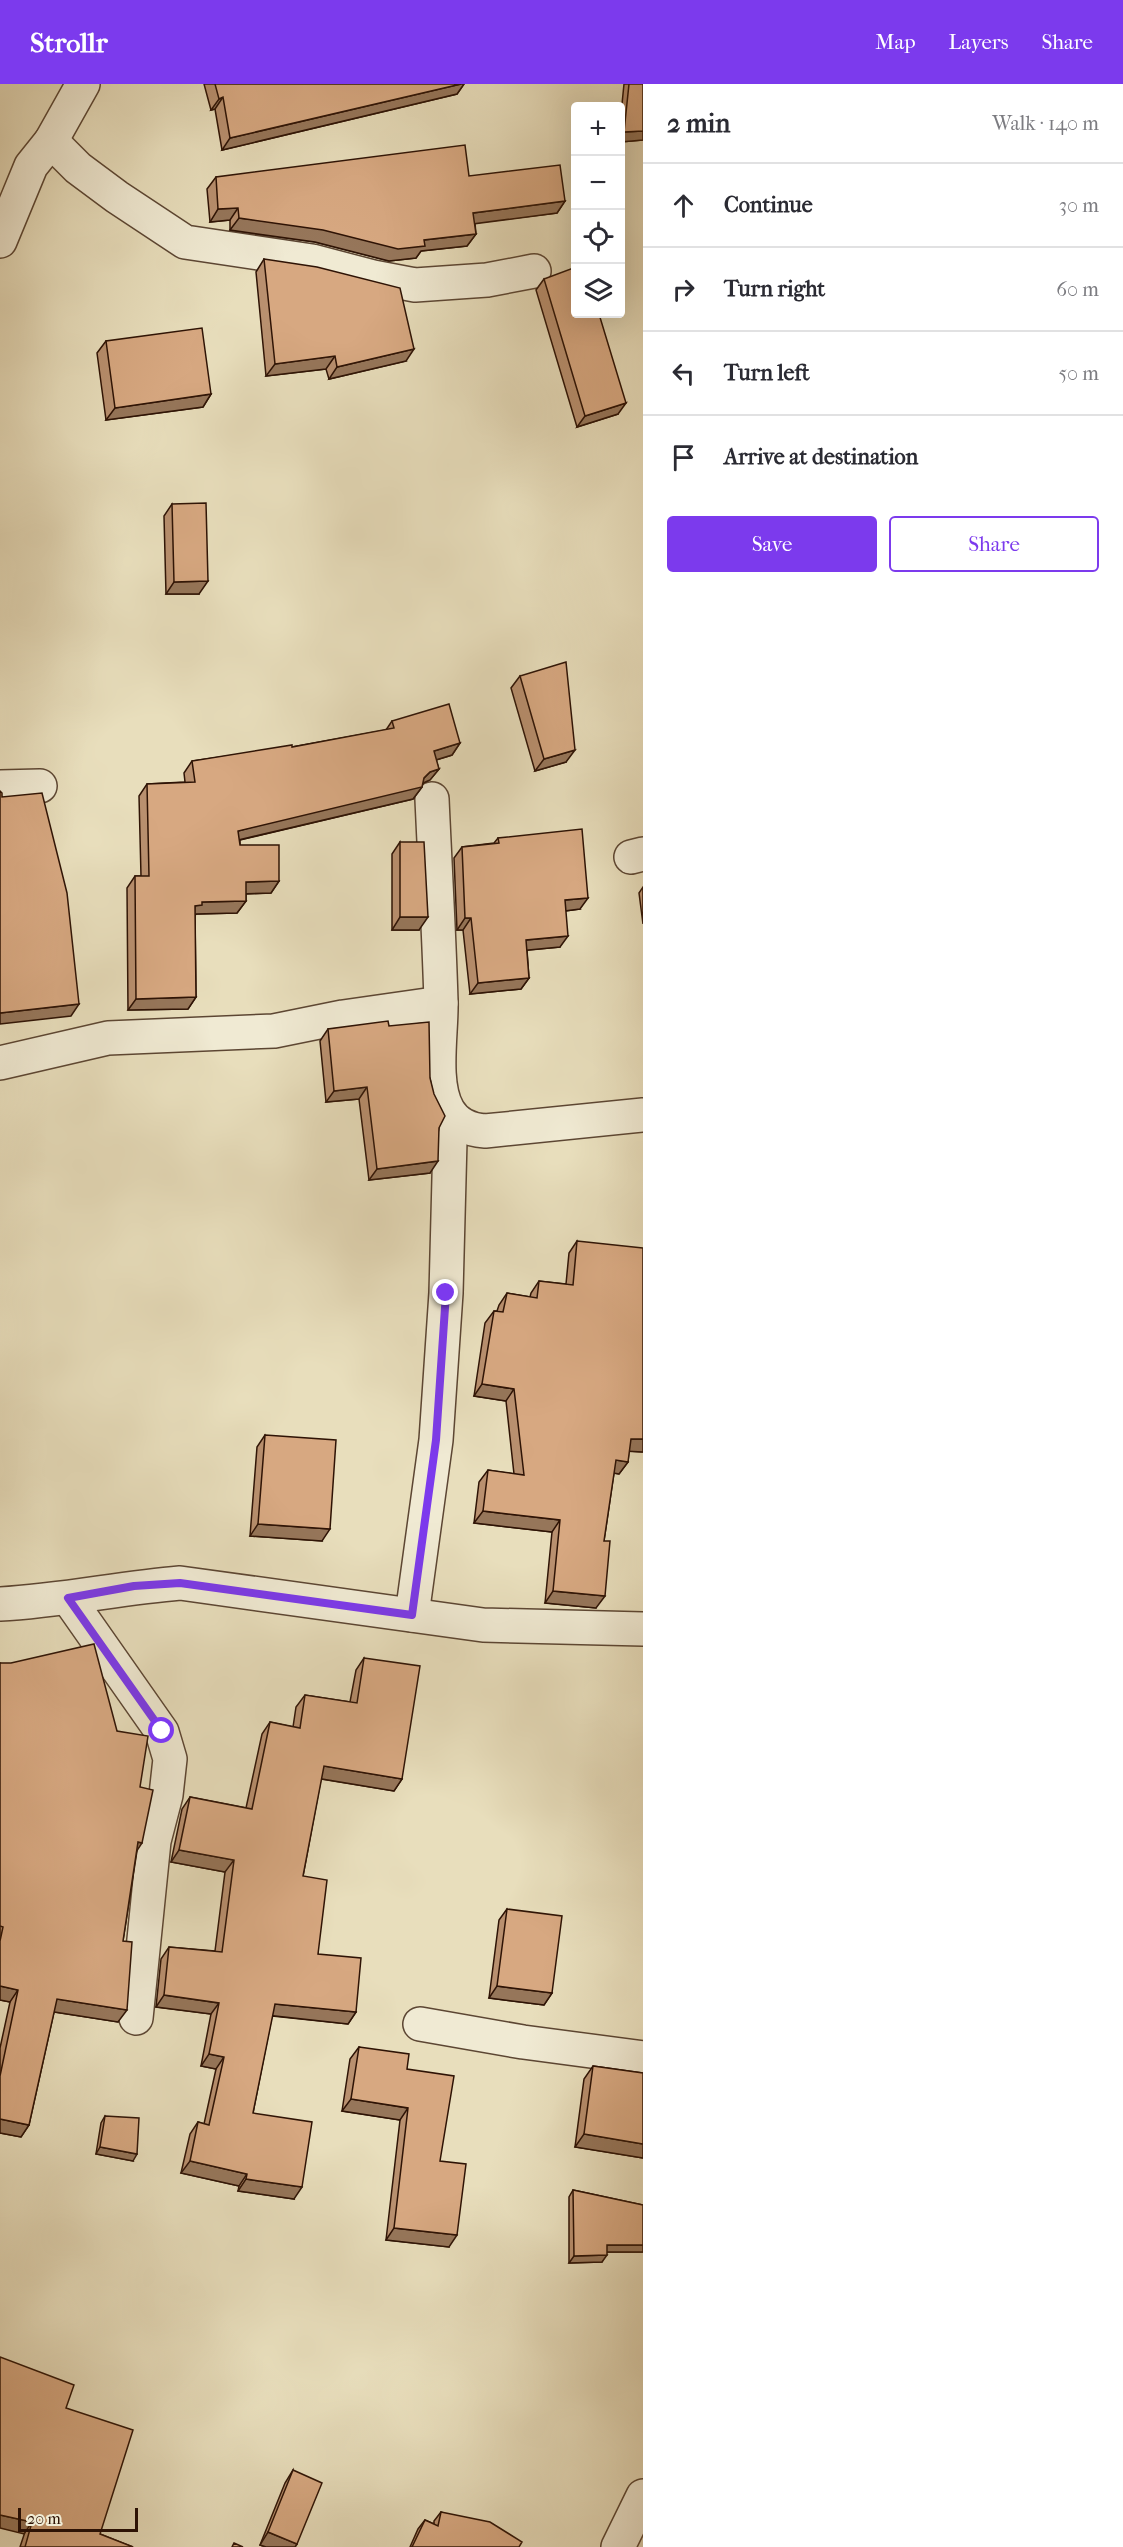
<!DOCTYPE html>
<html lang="en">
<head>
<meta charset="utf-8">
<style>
	body { margin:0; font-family:"IM FELL French Canon",serif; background:#f7f7f7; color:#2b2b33 }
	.controls { position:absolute; right:18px; top:18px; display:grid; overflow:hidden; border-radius:6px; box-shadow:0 6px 24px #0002 }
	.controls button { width:54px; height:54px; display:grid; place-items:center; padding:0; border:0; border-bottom:2px solid #e1e1e2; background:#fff; color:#2b2b33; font:30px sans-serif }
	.scale { position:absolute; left:18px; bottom:15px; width:120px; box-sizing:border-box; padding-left:6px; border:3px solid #2e1305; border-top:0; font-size:16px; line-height:21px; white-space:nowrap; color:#2e1305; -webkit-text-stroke:4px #f0ead3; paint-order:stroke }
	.stop { position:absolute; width:18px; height:18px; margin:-14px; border:4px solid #7c3aed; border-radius:50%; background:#fff }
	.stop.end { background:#7c3aed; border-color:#fff; box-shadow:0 2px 6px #0008 }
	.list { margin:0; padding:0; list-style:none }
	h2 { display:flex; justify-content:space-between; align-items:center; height:78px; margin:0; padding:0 24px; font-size:26px }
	h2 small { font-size:20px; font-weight:400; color:#7c7c81 }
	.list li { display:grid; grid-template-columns:39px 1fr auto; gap:18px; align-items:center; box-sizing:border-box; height:84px; padding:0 24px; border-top:2px solid #e1e1e2 }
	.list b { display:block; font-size:22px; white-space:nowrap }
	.list em { font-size:20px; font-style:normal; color:#7c7c81 }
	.actions { display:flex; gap:12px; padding:18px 24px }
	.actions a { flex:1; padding:14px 0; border:2px solid #7c3aed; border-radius:6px; text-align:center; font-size:21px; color:#7c3aed }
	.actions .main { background:#7c3aed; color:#fff }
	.icon { flex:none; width:33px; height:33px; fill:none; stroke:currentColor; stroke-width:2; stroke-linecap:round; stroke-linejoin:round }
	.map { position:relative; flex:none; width:643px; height:2463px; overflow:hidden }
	header { display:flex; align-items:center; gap:36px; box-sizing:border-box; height:84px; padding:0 30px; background:#7c3aed; color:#fff }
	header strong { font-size:28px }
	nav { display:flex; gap:33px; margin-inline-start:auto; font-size:21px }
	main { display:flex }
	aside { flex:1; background:#fff }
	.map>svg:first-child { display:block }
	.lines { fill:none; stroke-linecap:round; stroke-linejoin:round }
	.street-casing { stroke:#5c4633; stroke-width:36 }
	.street { stroke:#f0ead3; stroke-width:33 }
	.wall { fill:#b9906f; stroke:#2e1305; stroke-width:1.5 }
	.shaded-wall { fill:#96765a; stroke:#2e1305; stroke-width:1.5 }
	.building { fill:#d7a881; stroke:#2e1305; stroke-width:1.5 }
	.route { stroke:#7c3aed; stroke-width:8 }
</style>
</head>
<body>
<header>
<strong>Strollr</strong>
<nav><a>Map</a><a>Layers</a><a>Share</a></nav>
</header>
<main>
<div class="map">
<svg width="643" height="2463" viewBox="0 0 643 2463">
	<rect width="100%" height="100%" fill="#e8debc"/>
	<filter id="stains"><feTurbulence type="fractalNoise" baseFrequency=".00333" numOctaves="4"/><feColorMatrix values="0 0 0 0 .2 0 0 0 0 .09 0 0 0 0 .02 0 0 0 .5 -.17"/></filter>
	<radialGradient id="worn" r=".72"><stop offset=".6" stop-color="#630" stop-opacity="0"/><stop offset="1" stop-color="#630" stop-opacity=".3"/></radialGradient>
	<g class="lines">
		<defs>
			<g id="street">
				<path d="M 51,57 L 78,84 L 117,113 L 185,158 L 312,177 L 373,193 L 415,201 L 487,196 L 534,187"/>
				<path d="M 0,157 L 31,82 L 51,57 L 83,0"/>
				<path d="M 0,703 L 40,702"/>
				<path d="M 432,715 C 435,782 439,850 441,917 C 442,948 432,998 448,1026 C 456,1040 469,1046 485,1047 L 643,1031"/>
				<path d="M 631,773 L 643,770"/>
				<path d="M 0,979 L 108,954 L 274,947 L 343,933 L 441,919"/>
				<path d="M 68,1514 L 162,1648 L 170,1675 L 166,1711 L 154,1757 L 136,1934"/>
				<path d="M 0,1520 C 61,1517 119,1504 180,1499 L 483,1541 L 643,1545"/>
				<path d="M 412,1531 L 436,1356 L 446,1209 L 450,1056"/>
				<path d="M 420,1940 L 523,1958 L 643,1974"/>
				<path d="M 618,2463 L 643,2412"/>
			</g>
		</defs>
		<use href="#street" class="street-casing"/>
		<use href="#street" class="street"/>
	</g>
	<g class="wall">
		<path d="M 204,0 L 464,0 L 457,10 L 222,66 L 215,25 L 211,26 Z"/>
		<path d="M 624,0 L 643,0 L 643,56 L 621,58 L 621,30 Z"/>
		<path d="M 469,92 L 565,117 L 557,129 L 475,139 L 476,150 L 467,162 L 421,167 L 416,174 L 389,177 L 315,158 L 230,146 L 230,136 L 210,138 L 207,105 L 216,93 Z"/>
		<path d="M 264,175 L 406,277 L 329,295 L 326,285 L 266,292 L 256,188 Z"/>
		<path d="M 544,195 L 618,330 L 577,343 L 536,206 Z"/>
		<path d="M 106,257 L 211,310 L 203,323 L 106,336 L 97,269 Z"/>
		<path d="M 172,420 L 199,510 L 166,510 L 164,432 Z"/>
		<path d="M 520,592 L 566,678 L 535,687 L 511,604 Z"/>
		<path d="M 392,637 L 460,659 L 452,671 L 436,676 L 439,685 L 430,696 L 423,699 L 422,703 L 413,715 L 240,756 L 240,761 L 279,797 L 271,809 L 246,810 L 246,817 L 237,829 L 196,830 L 195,831 L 196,913 L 188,925 L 128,926 L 127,804 L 135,792 L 141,792 L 139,712 L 147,700 L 185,698 L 184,689 L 192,677 L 292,663 L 386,646 Z"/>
		<path d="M 498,754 L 580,825 L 565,827 L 560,863 L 527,866 L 529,894 L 521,905 L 470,910 L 463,846 L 457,846 L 454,774 L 462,763 L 494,759 Z"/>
		<path d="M 400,758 L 419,846 L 392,846 L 392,770 Z"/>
		<path d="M 643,803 L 643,840 L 639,809 Z"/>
		<path d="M 389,942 L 430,994 L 439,1044 L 430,1089 L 369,1096 L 359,1015 L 326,1018 L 320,957 L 328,945 Z"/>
		<path d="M 577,1157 L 643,1368 L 629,1367 L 628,1378 L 619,1390 L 614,1389 L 604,1457 L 596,1524 L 545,1519 L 552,1448 L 474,1439 L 479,1398 L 488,1386 L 514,1390 L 506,1317 L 474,1312 L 485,1239 L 494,1227 L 497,1227 L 499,1221 L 507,1209 L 530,1213 L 531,1209 L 539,1197 L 566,1200 L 569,1169 Z"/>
		<path d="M 265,1351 L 322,1457 L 250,1452 L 257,1363 Z"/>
		<path d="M 364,1574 L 402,1695 L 394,1707 L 321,1695 L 303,1792 L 318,1870 L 356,1928 L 348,1940 L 272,1932 L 253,2029 L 294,2115 L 238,2107 L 239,2102 L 181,2089 L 190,2050 L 198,2038 L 204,2040 L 216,1985 L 201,1982 L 211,1930 L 156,1923 L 161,1875 L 169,1863 L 215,1867 L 225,1788 L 171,1778 L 182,1725 L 190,1713 L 246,1724 L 262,1650 L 270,1638 L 293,1643 L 296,1623 L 305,1611 L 350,1618 L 356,1586 Z"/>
		<path d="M 0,1579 L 117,1647 L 140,1703 L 137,1767 L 123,1857 L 118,1938 L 54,1928 L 29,2041 L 21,2053 L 0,2049 L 0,1964 L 10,1918 L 0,1916 Z"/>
		<path d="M 507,1825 L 552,1909 L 544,1921 L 489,1914 L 499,1836 Z"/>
		<path d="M 359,1963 L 407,1985 L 449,2163 L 386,2156 L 400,2036 L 342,2027 L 350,1975 Z"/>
		<path d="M 593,1982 L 643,1989 L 643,2074 L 575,2063 L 584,1995 Z"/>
		<path d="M 105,2032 L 133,2077 L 96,2070 L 101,2039 Z"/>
		<path d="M 573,2106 L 643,2121 L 643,2168 L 607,2168 L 602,2178 L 569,2179 L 569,2113 Z"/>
		<path d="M 66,2324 L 100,2450 L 133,2463 L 20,2463 Z"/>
		<path d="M 293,2386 L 297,2460 L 295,2463 L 266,2463 L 260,2461 L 285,2399 Z"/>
		<path d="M 441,2428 L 519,2463 L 410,2463 L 418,2445 L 425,2436 L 434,2440 L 434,2437 Z"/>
	</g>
	<g class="shaded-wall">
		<path d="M 461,0 L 464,0 L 457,10 L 222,66 L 230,54 Z"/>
		<path d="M 223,13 L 215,25 L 211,26 L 219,15 Z"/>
		<path d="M 643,47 L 643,56 L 621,58 L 621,53 L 624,48 Z"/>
		<path d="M 565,117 L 557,129 L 465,141 L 473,129 Z"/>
		<path d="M 238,124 L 230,136 L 210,138 L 218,125 Z"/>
		<path d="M 239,134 L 424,156 L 476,150 L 467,162 L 421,167 L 416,174 L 389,177 L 315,158 L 230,146 Z"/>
		<path d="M 414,265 L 406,277 L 329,295 L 337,283 Z"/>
		<path d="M 335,272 L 326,285 L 266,292 L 275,280 Z"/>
		<path d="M 211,310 L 203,323 L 106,336 L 115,324 Z"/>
		<path d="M 626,319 L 618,330 L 577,343 L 585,332 Z"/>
		<path d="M 208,497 L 199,510 L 166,510 L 174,498 Z"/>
		<path d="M 460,659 L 452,671 L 426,679 L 434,667 Z"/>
		<path d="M 575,666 L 566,678 L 535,687 L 544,675 Z"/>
		<path d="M 439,685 L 430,696 L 421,700 L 422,703 L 413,715 L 230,758 L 238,747 L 424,694 L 430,688 Z"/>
		<path d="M 279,797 L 271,809 L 237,810 L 246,798 Z"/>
		<path d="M 588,814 L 580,825 L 557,828 L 565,816 Z"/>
		<path d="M 246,817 L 237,829 L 196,830 L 194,833 L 195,822 L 202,818 Z"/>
		<path d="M 400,833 L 428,833 L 419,846 L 392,846 Z"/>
		<path d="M 465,834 L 471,834 L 463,846 L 457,846 Z"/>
		<path d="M 568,852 L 560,863 L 518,867 L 526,856 Z"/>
		<path d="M 529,894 L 521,905 L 470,910 L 478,899 Z"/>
		<path d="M 196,913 L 188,925 L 128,926 L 136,915 Z"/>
		<path d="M 79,920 L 71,932 L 0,940 L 0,929 Z"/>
		<path d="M 367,1003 L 359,1015 L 326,1018 L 334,1007 Z"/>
		<path d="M 438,1077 L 430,1089 L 369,1096 L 377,1085 Z"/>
		<path d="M 482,1300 L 514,1305 L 506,1317 L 474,1312 Z"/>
		<path d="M 631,1355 L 643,1355 L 643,1368 L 623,1367 Z"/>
		<path d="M 616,1376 L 628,1378 L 619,1390 L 607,1388 Z"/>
		<path d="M 483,1427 L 560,1436 L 552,1448 L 474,1439 Z"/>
		<path d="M 258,1440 L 330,1445 L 322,1457 L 250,1452 Z"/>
		<path d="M 553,1507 L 605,1512 L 596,1524 L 545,1519 Z"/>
		<path d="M 324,1682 L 402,1695 L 394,1707 L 316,1694 Z"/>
		<path d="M 138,1758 L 142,1759 L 134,1771 Z"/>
		<path d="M 179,1766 L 234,1776 L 225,1788 L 171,1778 Z"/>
		<path d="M 0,1902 L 18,1906 L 10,1918 L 0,1916 Z"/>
		<path d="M 497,1902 L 552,1909 L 544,1921 L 489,1914 Z"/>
		<path d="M 164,1911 L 219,1919 L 211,1930 L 156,1923 Z"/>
		<path d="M 57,1915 L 127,1926 L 118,1938 L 48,1927 Z"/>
		<path d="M 275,1920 L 356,1928 L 348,1940 L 266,1931 Z"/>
		<path d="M 209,1970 L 224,1973 L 216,1985 L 201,1982 Z"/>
		<path d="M 351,2015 L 408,2024 L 400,2036 L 342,2027 Z"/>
		<path d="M 0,2035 L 29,2041 L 21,2053 L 0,2049 Z"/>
		<path d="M 584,2050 L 643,2060 L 643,2074 L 575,2063 Z"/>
		<path d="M 100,2063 L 137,2070 L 133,2077 L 96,2070 Z"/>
		<path d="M 190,2077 L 247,2090 L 239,2102 L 181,2089 Z"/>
		<path d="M 246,2095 L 302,2103 L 294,2115 L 238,2107 Z"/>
		<path d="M 394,2144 L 457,2151 L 449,2163 L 386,2156 Z"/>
		<path d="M 607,2161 L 643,2161 L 643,2168 L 602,2168 Z"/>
		<path d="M 607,2171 L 602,2178 L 569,2179 L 574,2172 Z"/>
		<path d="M 0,2431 L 32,2438 L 24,2450 L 0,2444 Z"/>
		<path d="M 268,2448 L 297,2460 L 295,2463 L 266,2463 L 260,2461 Z"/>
	</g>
	<g class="building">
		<path d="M 215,0 L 461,0 L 230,54 L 223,13 L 219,15 Z"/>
		<path d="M 629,0 L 643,0 L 643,47 L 624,48 Z"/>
		<path d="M 465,61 L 469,92 L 560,81 L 565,117 L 473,129 L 476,150 L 424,156 L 425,162 L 398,165 L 323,146 L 239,134 L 238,124 L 218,125 L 216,93 Z"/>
		<path d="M 264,175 L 317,183 L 400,204 L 414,265 L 337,283 L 335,272 L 275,280 Z"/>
		<path d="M 576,183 L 576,230 L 599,230 L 626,319 L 585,332 L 544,195 Z"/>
		<path d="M 202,244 L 211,310 L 115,324 L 106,257 Z"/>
		<path d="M 206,419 L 208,497 L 174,498 L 172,420 Z"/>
		<path d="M 566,578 L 575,666 L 544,675 L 520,592 Z"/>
		<path d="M 449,620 L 460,659 L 434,667 L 439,685 L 430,688 L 424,694 L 422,703 L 238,747 L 240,761 L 279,761 L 279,797 L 246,798 L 246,817 L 202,818 L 202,821 L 195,822 L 196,913 L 136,915 L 135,792 L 149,792 L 147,700 L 195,698 L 192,677 L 292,661 L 292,663 L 394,644 L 392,637 Z"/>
		<path d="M 0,707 L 2,709 L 2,713 L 42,709 L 67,809 L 79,920 L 0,929 Z"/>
		<path d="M 582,745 L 588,814 L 565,816 L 568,852 L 526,856 L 529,894 L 478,899 L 471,834 L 465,834 L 462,763 L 499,759 L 498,754 Z"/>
		<path d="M 400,758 L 424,758 L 428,833 L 400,833 Z"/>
		<path d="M 388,937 L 389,942 L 429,938 L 430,994 L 434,1010 L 445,1032 L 439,1044 L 438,1077 L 377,1085 L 367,1003 L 334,1007 L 328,945 Z"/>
		<path d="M 577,1157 L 643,1164 L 643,1355 L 631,1355 L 628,1378 L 616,1376 L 604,1457 L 610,1457 L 605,1512 L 553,1507 L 560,1436 L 483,1427 L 488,1386 L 524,1391 L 514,1305 L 482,1300 L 494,1227 L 503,1228 L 507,1209 L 537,1214 L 539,1197 L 573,1201 Z"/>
		<path d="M 265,1351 L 336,1356 L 330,1445 L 258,1440 Z"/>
		<path d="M 94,1560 L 117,1647 L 148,1652 L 140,1703 L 153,1706 L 142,1759 L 138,1758 L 123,1857 L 132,1858 L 127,1926 L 57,1915 L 29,2041 L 0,2035 L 0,1992 L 18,1906 L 0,1902 L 0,1857 L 3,1843 L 0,1842 L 0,1579 L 11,1579 Z"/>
		<path d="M 364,1574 L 420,1582 L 402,1695 L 324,1682 L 303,1792 L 327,1796 L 318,1870 L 361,1874 L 356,1928 L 275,1920 L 253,2029 L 312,2038 L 302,2103 L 246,2095 L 247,2090 L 190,2077 L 198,2038 L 209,2041 L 224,1973 L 209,1970 L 219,1919 L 164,1911 L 169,1863 L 222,1868 L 234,1776 L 179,1766 L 190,1713 L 252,1725 L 270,1638 L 300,1644 L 305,1611 L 357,1619 Z"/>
		<path d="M 507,1825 L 562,1832 L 552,1909 L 497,1902 Z"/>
		<path d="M 359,1963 L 409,1970 L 407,1985 L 454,1992 L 440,2077 L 466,2080 L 457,2151 L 394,2144 L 408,2024 L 351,2015 Z"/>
		<path d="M 593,1982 L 643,1989 L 643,2060 L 584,2050 Z"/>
		<path d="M 105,2032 L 139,2034 L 137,2070 L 100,2063 Z"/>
		<path d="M 573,2106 L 643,2121 L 643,2161 L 607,2161 L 607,2171 L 574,2172 Z"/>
		<path d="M 0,2273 L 74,2301 L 66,2324 L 133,2346 L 100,2450 L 133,2463 L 25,2463 L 32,2438 L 0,2431 Z"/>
		<path d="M 293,2386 L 322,2399 L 297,2460 L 268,2448 Z"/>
		<path d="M 441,2428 L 490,2438 L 522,2458 L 519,2463 L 412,2463 L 425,2436 L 438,2442 Z"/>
		<path d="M 234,2459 L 243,2463 L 232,2463 Z"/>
	</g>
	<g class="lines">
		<path class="route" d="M 162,1647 L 68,1514 L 134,1502 L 180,1499 L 412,1531 L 436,1356 L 446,1209"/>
	</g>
	<rect width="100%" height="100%" filter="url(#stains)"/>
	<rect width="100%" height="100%" fill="url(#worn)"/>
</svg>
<div class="controls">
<button>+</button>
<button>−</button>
<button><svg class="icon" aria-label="locate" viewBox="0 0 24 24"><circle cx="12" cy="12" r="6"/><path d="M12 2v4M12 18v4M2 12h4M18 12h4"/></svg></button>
<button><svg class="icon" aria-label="layers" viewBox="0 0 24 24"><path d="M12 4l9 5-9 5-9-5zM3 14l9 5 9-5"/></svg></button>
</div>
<div class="scale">20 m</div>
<div class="stop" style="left:162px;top:1647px"></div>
<div class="stop end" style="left:446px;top:1209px"></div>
</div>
<aside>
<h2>2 min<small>Walk · 140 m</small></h2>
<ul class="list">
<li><svg class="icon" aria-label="ahead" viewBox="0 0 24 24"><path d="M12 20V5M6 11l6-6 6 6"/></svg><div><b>Continue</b></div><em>30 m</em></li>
<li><svg class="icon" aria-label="right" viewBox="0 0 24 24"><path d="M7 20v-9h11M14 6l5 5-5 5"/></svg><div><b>Turn right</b></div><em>60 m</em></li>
<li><svg class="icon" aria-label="left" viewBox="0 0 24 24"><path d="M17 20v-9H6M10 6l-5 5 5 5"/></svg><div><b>Turn left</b></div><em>50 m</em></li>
<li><svg class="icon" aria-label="arrive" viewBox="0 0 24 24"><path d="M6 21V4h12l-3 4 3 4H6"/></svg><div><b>Arrive at destination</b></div></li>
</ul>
<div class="actions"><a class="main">Save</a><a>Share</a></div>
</aside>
</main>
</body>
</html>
